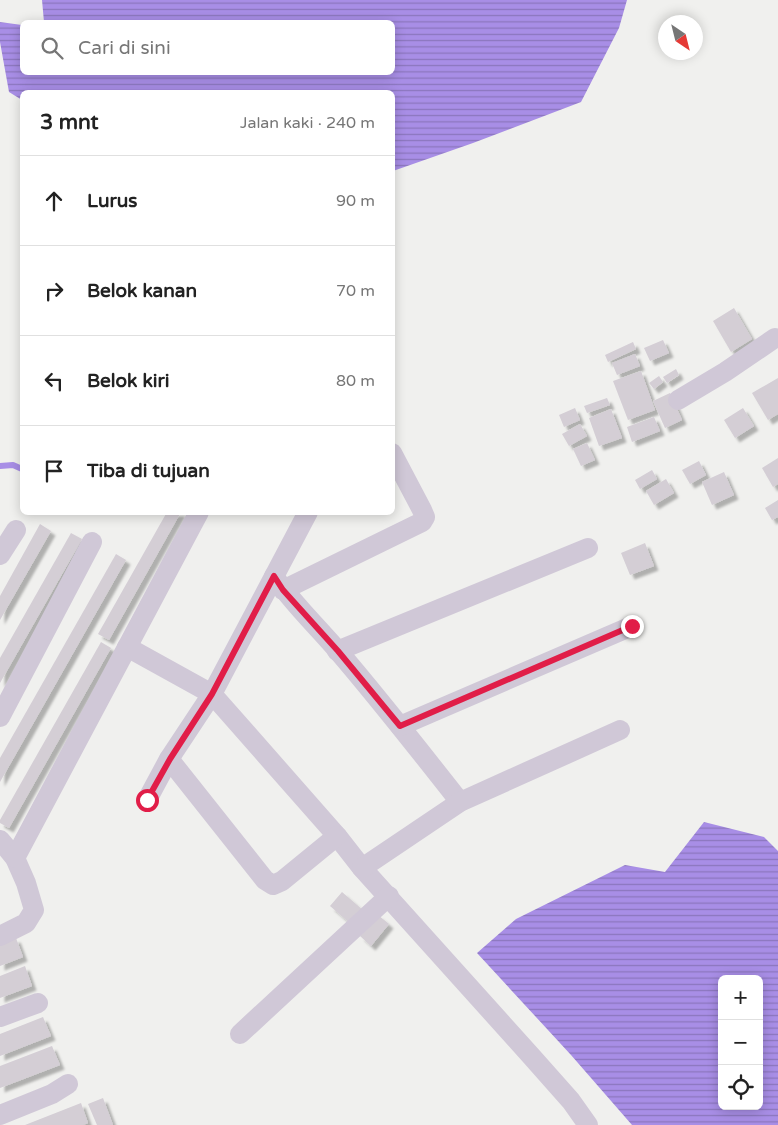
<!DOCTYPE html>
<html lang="id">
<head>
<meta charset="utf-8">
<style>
	body { margin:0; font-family:"Varela Round",sans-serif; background:#f2f2f2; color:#222 }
	.controls { position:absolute; right:15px; bottom:15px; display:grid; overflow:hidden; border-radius:8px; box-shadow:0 2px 12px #0003 }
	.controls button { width:45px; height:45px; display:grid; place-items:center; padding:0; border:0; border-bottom:1px solid #e0e0e0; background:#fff; color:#222; font:25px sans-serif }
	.compass { position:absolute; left:658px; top:15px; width:45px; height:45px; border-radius:50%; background:#fff; box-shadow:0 2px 12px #0003; rotate:145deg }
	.stop { position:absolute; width:15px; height:15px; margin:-11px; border:4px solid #e11d48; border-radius:50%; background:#fff }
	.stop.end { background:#e11d48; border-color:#fff; box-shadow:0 1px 5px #0008 }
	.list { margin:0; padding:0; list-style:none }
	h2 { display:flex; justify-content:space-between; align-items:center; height:65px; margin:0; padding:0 20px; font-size:21px }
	h2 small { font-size:16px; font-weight:400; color:#767676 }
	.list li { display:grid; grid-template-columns:32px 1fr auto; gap:15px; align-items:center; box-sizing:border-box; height:90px; padding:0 20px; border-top:1px solid #e0e0e0 }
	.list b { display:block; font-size:19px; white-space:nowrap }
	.list em { font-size:16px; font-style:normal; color:#767676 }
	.icon { flex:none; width:28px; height:28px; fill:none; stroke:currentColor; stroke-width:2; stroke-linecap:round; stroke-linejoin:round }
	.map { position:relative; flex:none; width:778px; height:1125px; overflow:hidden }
	.search { position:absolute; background:#fff; box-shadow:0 2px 12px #0003; left:20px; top:20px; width:375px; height:55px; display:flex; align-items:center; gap:12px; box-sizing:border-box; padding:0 18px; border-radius:8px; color:#767676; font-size:19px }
	.panel { position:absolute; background:#fff; box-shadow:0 2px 12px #0003; left:20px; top:90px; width:375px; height:425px; border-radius:8px }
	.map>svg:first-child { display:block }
	.water { fill:url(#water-rules); fill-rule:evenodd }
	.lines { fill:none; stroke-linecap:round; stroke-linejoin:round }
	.stream { stroke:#a88ee6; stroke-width:6 }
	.building { fill:#d4ced5; filter:url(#shadow) }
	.minor { stroke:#d0c8d7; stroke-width:20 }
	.route { stroke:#e11d48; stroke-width:6 }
</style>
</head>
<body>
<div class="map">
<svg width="778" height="1125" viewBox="0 0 778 1125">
	<defs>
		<pattern id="water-rules" width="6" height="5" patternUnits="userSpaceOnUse" patternTransform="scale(1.25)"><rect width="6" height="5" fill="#a88ee6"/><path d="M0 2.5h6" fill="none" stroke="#8b76bd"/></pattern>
		<filter id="shadow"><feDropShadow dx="4.5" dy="4.5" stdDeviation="1" flood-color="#0004"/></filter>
	</defs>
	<rect width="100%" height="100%" fill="#f0f0ee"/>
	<g class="water">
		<path d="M 42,0 L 627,0 L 619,28 L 581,102 L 473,143 L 393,171 L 392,92 L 22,92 L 22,100 L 9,92 L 0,42 L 0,22 L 22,25 L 22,72 L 392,72 L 392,22 L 44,22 Z"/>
		<path d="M 704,822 L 764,837 L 778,851 L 778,1125 L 632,1125 L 571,1055 L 477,953 L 516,919 L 625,865 L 665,872 ZM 722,979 L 759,979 L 759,1106 L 722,1106 Z"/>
	</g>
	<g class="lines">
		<path class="stream" d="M 0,466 L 13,465 L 22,469"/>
	</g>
	<g class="building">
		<path d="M 734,308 L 752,339 L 731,352 L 713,321 Z"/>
		<path d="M 663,340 L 669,353 L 650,361 L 644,348 Z"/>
		<path d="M 633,342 L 636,349 L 608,362 L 605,355 Z"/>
		<path d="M 635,354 L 640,366 L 617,375 L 612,363 Z"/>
		<path d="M 676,369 L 679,375 L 667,383 L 663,377 Z"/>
		<path d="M 641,371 L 655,410 L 628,420 L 613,381 Z"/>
		<path d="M 659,376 L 663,382 L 654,389 L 649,383 Z"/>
		<path d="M 778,378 L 778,414 L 768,420 L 752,393 Z"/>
		<path d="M 670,393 L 682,420 L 665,428 L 653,401 Z"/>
		<path d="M 607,398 L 610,405 L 587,413 L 584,406 Z"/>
		<path d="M 575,408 L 580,420 L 564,427 L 559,415 Z"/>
		<path d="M 743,408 L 754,426 L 735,438 L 724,420 Z"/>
		<path d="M 611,409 L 622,438 L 599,446 L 589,418 Z"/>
		<path d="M 654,417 L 660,431 L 632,442 L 627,427 Z"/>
		<path d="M 580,424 L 587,436 L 569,446 L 562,434 Z"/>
		<path d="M 587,443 L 595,460 L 581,466 L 573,449 Z"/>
		<path d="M 778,458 L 778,484 L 773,487 L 762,468 Z"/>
		<path d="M 699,461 L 706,475 L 690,484 L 682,470 Z"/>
		<path d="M 652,470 L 657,479 L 640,489 L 635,480 Z"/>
		<path d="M 724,472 L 734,495 L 712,505 L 702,482 Z"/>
		<path d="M 666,479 L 674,493 L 654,505 L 646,491 Z"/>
		<path d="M 778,500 L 778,517 L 772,520 L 765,508 Z"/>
		<path d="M 167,512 L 181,512 L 109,640 L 98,634 Z"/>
		<path d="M 40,524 L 51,531 L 0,620 L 0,596 Z"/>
		<path d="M 71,533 L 82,539 L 0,683 L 0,658 Z"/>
		<path d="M 645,543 L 654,566 L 630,575 L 621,553 Z"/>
		<path d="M 116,554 L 126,560 L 0,782 L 0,758 Z"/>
		<path d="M 101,642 L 111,648 L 9,828 L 0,823 L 0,820 Z"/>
		<path d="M 342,892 L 364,911 L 352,925 L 330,906 Z"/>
		<path d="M 378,915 L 389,924 L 371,946 L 360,936 Z"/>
		<path d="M 16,938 L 23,957 L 0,966 L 0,944 Z"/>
		<path d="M 25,966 L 32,986 L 0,998 L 0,976 Z"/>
		<path d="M 43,1017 L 51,1036 L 0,1056 L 0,1034 Z"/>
		<path d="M 52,1046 L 60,1065 L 0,1088 L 0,1066 Z"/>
		<path d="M 103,1098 L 113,1125 L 97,1125 L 88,1104 Z"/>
		<path d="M 81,1103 L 88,1123 L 83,1125 L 25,1125 Z"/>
	</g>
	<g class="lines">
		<g class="minor">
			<path d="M 678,400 L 725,372 L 775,338"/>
			<path d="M 0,555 L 16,530"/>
			<path d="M 274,576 C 292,603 317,626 338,651 C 380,700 420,751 460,802"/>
			<path d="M 283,590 L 422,522 L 425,517 L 422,510 L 392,453"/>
			<path d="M 127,647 L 212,694 L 337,836 L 362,868 L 532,1057 L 571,1101 L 588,1125"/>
			<path d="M 337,651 L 588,548"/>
			<path d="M 0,717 L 92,542"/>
			<path d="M 400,726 L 632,626"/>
			<path d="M 169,759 L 265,880 L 273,885 L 282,881 L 337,836"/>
			<path d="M 147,800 L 169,759 L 212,694 L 308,512"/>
			<path d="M 0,840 L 15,858 L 26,883 L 34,910 L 26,923 L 0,936"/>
			<path d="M 15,858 L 199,512"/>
			<path d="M 362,868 L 460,802 L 620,730"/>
			<path d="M 0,1017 L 38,1003"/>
			<path d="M 240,1034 L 389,896"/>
			<path d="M 0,1115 L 52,1094 L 68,1084"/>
		</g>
	</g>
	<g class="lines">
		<path class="route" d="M 147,800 L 170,759 L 212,694 L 274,576 L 283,590 L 338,651 L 400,726 L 632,626"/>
	</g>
</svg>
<div class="controls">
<button>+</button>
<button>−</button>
<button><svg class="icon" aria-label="locate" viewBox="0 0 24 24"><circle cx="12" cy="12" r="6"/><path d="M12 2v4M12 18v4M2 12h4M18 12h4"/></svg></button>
</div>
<svg class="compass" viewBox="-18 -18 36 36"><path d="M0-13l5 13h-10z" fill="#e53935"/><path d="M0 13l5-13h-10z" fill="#767676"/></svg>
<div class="stop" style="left:147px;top:800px"></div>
<div class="stop end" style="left:632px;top:626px"></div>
<div class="search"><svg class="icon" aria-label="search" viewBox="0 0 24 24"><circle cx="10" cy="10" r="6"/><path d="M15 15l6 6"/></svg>Cari di sini</div>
<section class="panel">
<h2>3 mnt<small>Jalan kaki · 240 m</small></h2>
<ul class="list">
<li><svg class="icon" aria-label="ahead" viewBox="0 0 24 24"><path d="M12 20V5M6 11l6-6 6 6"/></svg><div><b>Lurus</b></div><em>90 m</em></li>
<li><svg class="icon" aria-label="right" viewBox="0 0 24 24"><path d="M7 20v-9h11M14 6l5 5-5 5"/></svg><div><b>Belok kanan</b></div><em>70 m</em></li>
<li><svg class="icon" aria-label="left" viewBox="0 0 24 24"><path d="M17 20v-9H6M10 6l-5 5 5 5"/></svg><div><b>Belok kiri</b></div><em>80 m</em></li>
<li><svg class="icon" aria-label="arrive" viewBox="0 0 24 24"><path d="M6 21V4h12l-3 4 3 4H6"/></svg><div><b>Tiba di tujuan</b></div></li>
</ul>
</section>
</div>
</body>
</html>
